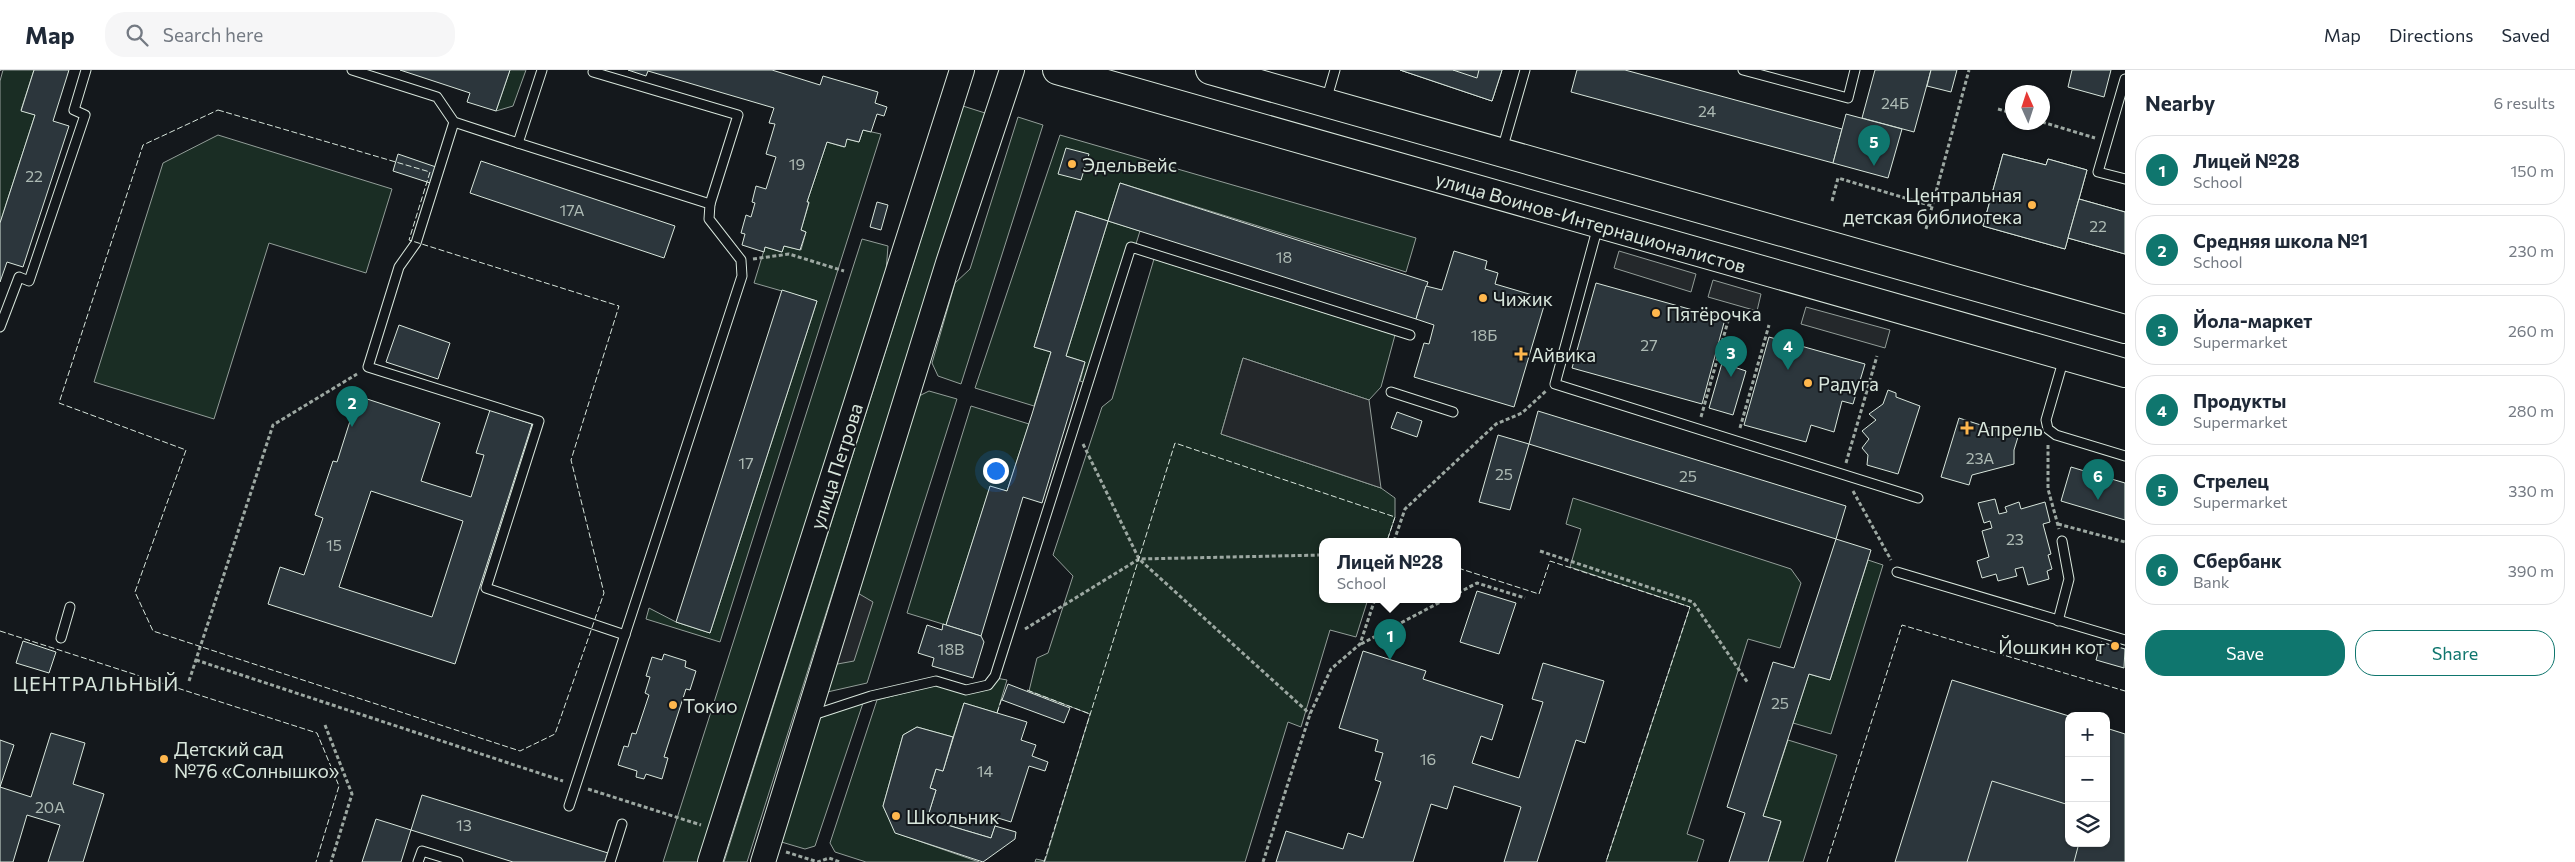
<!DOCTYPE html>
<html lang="en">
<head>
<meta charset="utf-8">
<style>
	body { margin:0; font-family:Commissioner,sans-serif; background:#f6f6f7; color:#1f2937 }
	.controls { position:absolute; right:15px; bottom:15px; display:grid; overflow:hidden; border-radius:10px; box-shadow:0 1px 4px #0004 }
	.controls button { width:45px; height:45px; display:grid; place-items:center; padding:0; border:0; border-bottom:1px solid #e0e1e3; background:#fff; color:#1f2937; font:25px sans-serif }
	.compass { position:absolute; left:2005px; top:15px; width:45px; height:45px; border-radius:50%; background:#fff; box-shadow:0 1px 4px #0004; rotate:357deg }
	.you { position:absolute; left:995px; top:400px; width:18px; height:18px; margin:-12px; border:4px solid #fff; border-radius:50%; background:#1a73e8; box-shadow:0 0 0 8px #1a73e833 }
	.badge { display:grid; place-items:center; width:32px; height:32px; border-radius:50%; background:#0f766e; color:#fff; font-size:16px; font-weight:700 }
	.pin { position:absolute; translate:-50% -41px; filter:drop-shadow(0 1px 2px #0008) }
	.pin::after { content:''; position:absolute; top:26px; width:18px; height:15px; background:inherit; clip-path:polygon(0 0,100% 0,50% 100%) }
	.popup { position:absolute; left:1319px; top:468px; width:142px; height:65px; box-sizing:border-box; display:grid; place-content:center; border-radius:10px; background:#fff; filter:drop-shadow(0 1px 4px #0005); font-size:16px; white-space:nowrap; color:#747a83 }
	.popup b { font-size:19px; color:#1f2937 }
	.popup::after { content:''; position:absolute; left:50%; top:100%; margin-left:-10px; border:10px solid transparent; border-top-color:#fff }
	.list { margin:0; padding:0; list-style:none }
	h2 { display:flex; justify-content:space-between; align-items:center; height:65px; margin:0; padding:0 20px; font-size:21px }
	h2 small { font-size:16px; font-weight:400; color:#747a83 }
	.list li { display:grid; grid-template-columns:32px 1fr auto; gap:15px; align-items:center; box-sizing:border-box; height:70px; margin:0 10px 10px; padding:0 10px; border:1px solid #e0e1e3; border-radius:20px }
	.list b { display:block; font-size:19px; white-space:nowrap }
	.list p { margin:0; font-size:16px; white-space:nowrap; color:#747a83 }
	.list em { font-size:16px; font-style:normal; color:#747a83 }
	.actions { display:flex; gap:10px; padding:15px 20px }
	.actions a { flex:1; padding:11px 0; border:1px solid #0f766e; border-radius:20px; text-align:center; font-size:18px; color:#0f766e }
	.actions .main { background:#0f766e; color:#fff }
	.icon { flex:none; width:28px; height:28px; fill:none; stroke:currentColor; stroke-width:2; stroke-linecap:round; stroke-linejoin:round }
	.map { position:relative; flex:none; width:2125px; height:792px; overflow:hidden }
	header { display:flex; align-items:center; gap:30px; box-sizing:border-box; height:70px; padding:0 25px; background:#fff; border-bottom:1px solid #e0e1e3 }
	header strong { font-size:24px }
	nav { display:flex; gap:28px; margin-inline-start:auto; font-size:18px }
	.search { width:350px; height:45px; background:#f6f6f7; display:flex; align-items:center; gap:12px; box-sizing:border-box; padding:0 18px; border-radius:20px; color:#747a83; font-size:19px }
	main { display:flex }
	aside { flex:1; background:#fff }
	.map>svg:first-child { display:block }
	.green { fill:#1a2d24; stroke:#939e99 }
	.parking { fill:#24282b; stroke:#939e99 }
	.building { fill:#2c363c; stroke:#d8e6dc; fill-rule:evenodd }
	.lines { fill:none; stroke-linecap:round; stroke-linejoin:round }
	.lane-casing { stroke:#d8e6dc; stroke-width:11 }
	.secondary-casing { stroke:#d8e6dc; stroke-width:26 }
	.primary-casing { stroke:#d8e6dc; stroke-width:30 }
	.path { stroke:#9da8a2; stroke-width:3; stroke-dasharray:4 2.5; stroke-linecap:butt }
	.lane { stroke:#14181c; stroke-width:9 }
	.secondary { stroke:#14181c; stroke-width:24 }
	.primary { stroke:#14181c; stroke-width:28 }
	.fence { stroke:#d8e6dc; stroke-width:1; stroke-dasharray:6 2.5; stroke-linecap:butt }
	.poi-dot { fill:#ffb74d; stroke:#14181c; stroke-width:2 }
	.labels { text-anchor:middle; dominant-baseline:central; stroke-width:4; stroke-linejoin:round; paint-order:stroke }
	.number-label { font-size:16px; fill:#adbab4 }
	.poi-label { font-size:19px; fill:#d8e6dc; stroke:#14181c; text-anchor:start }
	.street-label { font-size:19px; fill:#d8e6dc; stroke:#14181c }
	.neighbourhood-label { font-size:20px; letter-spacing:1px; fill:#d8e6dc; stroke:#14181c }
</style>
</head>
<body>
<header>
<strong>Map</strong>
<div class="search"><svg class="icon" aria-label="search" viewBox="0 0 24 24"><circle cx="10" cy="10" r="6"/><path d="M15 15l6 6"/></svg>Search here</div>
<nav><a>Map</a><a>Directions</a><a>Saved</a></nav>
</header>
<main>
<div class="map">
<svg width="2125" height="792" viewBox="0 0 2125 792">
	<rect width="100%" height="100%" fill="#14181c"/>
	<g class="green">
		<path d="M 3,0 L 34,0 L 21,40 L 35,45 L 0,153 L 0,11 Z"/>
		<path d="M 510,0 L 526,0 L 513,36 L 496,41 Z"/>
		<path d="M 963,36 L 985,43 L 747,792 L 724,792 Z"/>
		<path d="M 1018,47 L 1043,55 L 961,314 L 938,306 L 932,293 L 955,213 L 970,199 Z"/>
		<path d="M 863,60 L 881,64 L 720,572 L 646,549 L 649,538 L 676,552 L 710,563 L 817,231 L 754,213 L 765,177 L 782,182 L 784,176 L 801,180 L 806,162 L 801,160 L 809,133 L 807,132 L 827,72 L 844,77 L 847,69 L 859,72 Z"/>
		<path d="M 218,65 L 392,119 L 366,203 L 269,173 L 214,349 L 94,312 L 163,93 Z"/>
		<path d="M 1060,65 L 1416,168 L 1406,202 L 1120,113 L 1108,151 L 1140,161 L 1092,315 L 1080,311 L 1085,292 L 1066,286 L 1108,151 L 1076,141 L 1034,277 L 1051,282 L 1034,336 L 975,318 Z"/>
		<path d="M 862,169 L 888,176 L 885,215 L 701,792 L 663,792 Z"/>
		<path d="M 1154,189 L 1395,265 L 1381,317 L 1369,330 L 1243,288 L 1221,364 L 1381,418 L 1395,428 L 1395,447 L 1387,471 L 1322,471 L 1322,529 L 1368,529 L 1356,567 L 1330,560 L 1301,657 L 1288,652 L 1245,792 L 1035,792 L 1036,789 L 1045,791 L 1090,644 L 1029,621 L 1037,588 L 1048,583 L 1073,506 L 1053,485 L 1102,337 L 1112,329 Z"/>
		<path d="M 929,321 L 957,329 L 867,613 L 823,623 L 919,326 Z"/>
		<path d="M 971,336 L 1029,354 L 1007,421 L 990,417 L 946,555 L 907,543 Z"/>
		<path d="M 1573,428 L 1791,499 L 1801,513 L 1780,578 L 1748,569 L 1687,764 L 1704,770 L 1697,792 L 1606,792 L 1690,537 L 1570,497 L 1581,459 L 1566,454 Z"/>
		<path d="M 1868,490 L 1883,495 L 1831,664 L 1793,653 L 1809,604 L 1830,610 Z"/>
		<path d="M 996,608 L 1007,610 L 997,643 L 964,633 L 953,667 L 917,657 L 903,665 L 883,736 L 896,763 L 979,792 L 866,792 L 835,782 L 830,773 L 877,630 L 935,615 L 968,623 Z"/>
		<path d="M 863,633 L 815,776 L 805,779 L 778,771 L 816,649 Z"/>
		<path d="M 1788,670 L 1837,685 L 1803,792 L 1768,792 L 1781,752 L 1763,746 Z"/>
	</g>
	<g class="parking">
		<path d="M 1619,181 L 1696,204 L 1691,222 L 1614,198 Z"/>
		<path d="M 1713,210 L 1761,224 L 1757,241 L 1708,227 Z"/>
		<path d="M 1806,237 L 1890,260 L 1885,278 L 1801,254 Z"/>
		<path d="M 1243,288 L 1369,330 L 1381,418 L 1221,364 Z"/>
		<path d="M 856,522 L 873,532 L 854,591 L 832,595 Z"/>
	</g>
	<g class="building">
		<path d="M 34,0 L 69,0 L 53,51 L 69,56 L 23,197 L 7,192 L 0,212 L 0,153 L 35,45 L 21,41 Z"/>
		<path d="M 400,0 L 510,0 L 496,41 L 467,32 L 470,23 Z"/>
		<path d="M 628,0 L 772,0 L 820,15 L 823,6 L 878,22 L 875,33 L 887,37 L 884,46 L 877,44 L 871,62 L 863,60 L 859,72 L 847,69 L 845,77 L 827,72 L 807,132 L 809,132 L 801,160 L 806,162 L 800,180 L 784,176 L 782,182 L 765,177 L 764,182 L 742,175 L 745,164 L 741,163 L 746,145 L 751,147 L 755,133 L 752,132 L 756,116 L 766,119 L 776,87 L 766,84 L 775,54 L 769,53 L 774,38 L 648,1 L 646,6 Z"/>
		<path d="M 1400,0 L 1453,0 L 1477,8 L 1479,0 L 1502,0 L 1492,31 Z"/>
		<path d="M 1400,0 L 1502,0 L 1492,31 Z"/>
		<path d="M 1453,0 L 1479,0 L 1477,8 Z"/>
		<path d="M 1577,0 L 1625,0 L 1842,59 L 1833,93 L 1571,22 Z"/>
		<path d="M 1875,0 L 1931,0 L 1914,62 L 1862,48 Z"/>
		<path d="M 1931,0 L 1957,0 L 1951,22 L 1927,16 Z"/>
		<path d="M 2072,0 L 2111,0 L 2104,27 L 2068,17 Z"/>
		<path d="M 1846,44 L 1902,59 L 1888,108 L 1833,93 Z"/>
		<path d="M 1066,78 L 1089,84 L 1081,110 L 1058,104 Z"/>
		<path d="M 398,84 L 436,97 L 430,113 L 393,101 Z"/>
		<path d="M 2003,84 L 2046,95 L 2048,89 L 2087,100 L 2079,129 L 2125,142 L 2125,184 L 2068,168 L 2065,179 L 1983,156 Z"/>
		<path d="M 2003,84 L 2046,95 L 2048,89 L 2087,100 L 2065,179 L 1983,156 Z"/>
		<path d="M 481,91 L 675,156 L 664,188 L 470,123 Z"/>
		<path d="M 1120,113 L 1428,212 L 1416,249 L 1108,151 Z"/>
		<path d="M 2079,129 L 2125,142 L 2125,184 L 2068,168 Z"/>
		<path d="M 877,132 L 888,135 L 881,160 L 870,157 Z"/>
		<path d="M 1076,141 L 1108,151 L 1066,286 L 1085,292 L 1042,433 L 1023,427 L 981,566 L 946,555 L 990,416 L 1007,421 L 1032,344 L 1051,282 L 1034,277 Z"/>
		<path d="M 1454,181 L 1487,191 L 1485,199 L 1498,203 L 1495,214 L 1546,229 L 1514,337 L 1414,307 L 1424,273 L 1429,274 L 1434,255 L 1416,249 L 1426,216 L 1442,220 Z"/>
		<path d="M 1596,213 L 1725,249 L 1702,334 L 1572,298 Z"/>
		<path d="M 782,220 L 817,231 L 710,563 L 676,552 Z"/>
		<path d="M 399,255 L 450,273 L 438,309 L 386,292 Z"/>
		<path d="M 1769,267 L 1865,294 L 1853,334 L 1842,331 L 1834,362 L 1811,355 L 1806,372 L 1744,355 Z"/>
		<path d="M 1722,293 L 1746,301 L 1733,345 L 1709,338 Z"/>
		<path d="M 1888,320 L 1896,323 L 1896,327 L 1920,336 L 1898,404 L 1867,395 L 1868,385 L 1862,378 L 1869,369 L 1862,361 L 1876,350 L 1869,344 L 1883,334 Z"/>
		<path d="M 358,326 L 440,353 L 421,411 L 471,427 L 484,385 L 476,383 L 490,340 L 532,354 L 455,594 L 268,534 L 280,497 L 304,505 L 323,448 L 315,445 L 333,391 L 337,392 ZM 371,421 L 463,451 L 432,547 L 339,517 Z"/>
		<path d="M 1538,341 L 1846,436 L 1836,469 L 1529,374 Z"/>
		<path d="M 1397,342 L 1422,351 L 1417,367 L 1391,358 Z"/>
		<path d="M 1959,348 L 2018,367 L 2014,380 L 2014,394 L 1972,405 L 1969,415 L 1941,407 Z"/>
		<path d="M 1498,365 L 1529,374 L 1510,440 L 1479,432 Z"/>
		<path d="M 2071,397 L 2125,413 L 2125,450 L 2061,431 Z"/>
		<path d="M 1995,429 L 1999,444 L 2007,442 L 2005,437 L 2019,432 L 2021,439 L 2045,432 L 2050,452 L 2043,454 L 2051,484 L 2048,485 L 2052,499 L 2047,501 L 2049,509 L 2028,515 L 2023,497 L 2015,499 L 2017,506 L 1998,511 L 1996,504 L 1982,508 L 1977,491 L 1989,487 L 1982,461 L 1992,458 L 1990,451 L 1984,453 L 1978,433 Z"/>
		<path d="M 1836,469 L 1871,480 L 1830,610 L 1809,604 L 1763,746 L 1781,751 L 1768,792 L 1729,792 L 1745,743 L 1727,737 L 1773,592 L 1794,598 Z"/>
		<path d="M 1477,521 L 1516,533 L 1499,584 L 1460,572 Z"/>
		<path d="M 943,554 L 981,566 L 984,572 L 973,608 L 932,596 L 934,588 L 918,583 L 927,555 L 942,560 Z"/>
		<path d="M 23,571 L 56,582 L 49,603 L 16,593 Z"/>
		<path d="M 2101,572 L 2125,579 L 2124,598 L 2096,590 Z"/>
		<path d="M 1363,581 L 1426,601 L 1423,609 L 1503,635 L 1492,670 L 1481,666 L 1472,693 L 1519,708 L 1543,632 L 1532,629 L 1543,593 L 1604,611 L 1585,673 L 1576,670 L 1537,792 L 1504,792 L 1521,737 L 1454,716 L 1447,739 L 1431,734 L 1413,792 L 1276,792 L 1286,761 L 1343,779 L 1348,763 L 1363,768 L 1381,712 L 1375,710 L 1383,683 L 1375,681 L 1378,670 L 1339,658 Z"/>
		<path d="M 664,584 L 686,591 L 685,597 L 696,601 L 690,620 L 686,619 L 664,687 L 668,688 L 662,709 L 646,704 L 644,709 L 636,707 L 637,701 L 618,695 L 624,676 L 628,677 L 632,663 L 636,664 L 649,625 L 645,623 L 650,607 L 646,606 L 652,587 L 662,590 Z"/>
		<path d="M 1952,610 L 2069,646 L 2069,773 L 2106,773 L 2106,658 L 2125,664 L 2125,792 L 1895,792 Z"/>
		<path d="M 1008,614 L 1070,638 L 1064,653 L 1002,630 Z"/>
		<path d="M 964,633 L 1027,652 L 1021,670 L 1036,675 L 1032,686 L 1048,692 L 1045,701 L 1029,696 L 1011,752 L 998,748 L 991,768 L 927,749 L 936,720 L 930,718 L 936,699 L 943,701 Z"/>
		<path d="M 917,657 L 953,667 L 943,701 L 936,699 L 930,718 L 936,720 L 927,749 L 991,768 L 995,756 L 1016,762 L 1015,769 L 983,792 L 895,763 L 883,736 L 903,665 Z"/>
		<path d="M 51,663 L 85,673 L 73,714 L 104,724 L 83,792 L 48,792 L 60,755 L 27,745 L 13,792 L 0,792 L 0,670 L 14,675 L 0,717 L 31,727 Z"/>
		<path d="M 1992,711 L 2069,735 L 2069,773 L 2079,773 L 2074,792 L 1967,792 Z"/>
		<path d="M 422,725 L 608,783 L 605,792 L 513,792 L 411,760 L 401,792 L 362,792 L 376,749 L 411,760 Z"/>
	</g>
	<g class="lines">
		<defs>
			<g id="lane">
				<path d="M 352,0 L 437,27 L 454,52 L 518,73 L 542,0"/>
				<path d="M 1743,0 L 1848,28 L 1855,0"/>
				<path d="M 593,2 L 738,45 L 710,134"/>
				<path d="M 2125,9 L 2098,102 L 2125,109"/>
				<path d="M 1326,31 L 1335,0"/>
				<path d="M 454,52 L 416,173 L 399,197 L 368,297 L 539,351 L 486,518 L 625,565"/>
				<path d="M 518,73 L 710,134 L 709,149 L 741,190 L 742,206 L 569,736"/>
				<path d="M 1502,80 L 1525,0"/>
				<path d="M 1598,156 L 1555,314 L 1918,428"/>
				<path d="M 0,257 L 19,207 L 29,211 L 85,45 L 74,40 L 86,0"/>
				<path d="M 2064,288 L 2046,350 L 2048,359 L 2056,365 L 2125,386"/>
				<path d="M 1391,322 L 1453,342"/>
				<path d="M 1897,502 L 2125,570"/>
				<path d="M 2058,551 L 2069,509 L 2062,471"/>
				<path d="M 61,568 L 70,537"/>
				<path d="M 810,646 L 871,626 L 936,611 L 966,620 L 988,615 L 995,606 L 1131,177 L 1410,265"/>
				<path d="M 418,792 L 422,781 L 458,792"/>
				<path d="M 610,792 L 622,754"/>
			</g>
			<g id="secondary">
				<path d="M 710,792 L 962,0"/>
				<path d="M 763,792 L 948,193 L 1012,0"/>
			</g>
			<g id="primary">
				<path d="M 1057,0 L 2125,303"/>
				<path d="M 1210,0 L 2125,259"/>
			</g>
		</defs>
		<use href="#lane" class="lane-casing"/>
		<use href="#secondary" class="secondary-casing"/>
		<use href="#primary" class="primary-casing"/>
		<g class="path">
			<path d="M 0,1 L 0,0"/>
			<path d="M 1998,39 L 2012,43"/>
			<path d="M 2042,52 L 2095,68"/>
			<path d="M 1832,131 L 1838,108 L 1932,136"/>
			<path d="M 1926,159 L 1969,0"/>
			<path d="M 753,189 L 789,184 L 844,201"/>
			<path d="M 1701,347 L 1730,244"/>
			<path d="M 1740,358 L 1769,255"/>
			<path d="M 1083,374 L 1139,489 L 1310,644"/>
			<path d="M 2048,375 L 2048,419 L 2059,459"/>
			<path d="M 1846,393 L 1877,286"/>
			<path d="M 1853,421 L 1891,490"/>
			<path d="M 2058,454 L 2125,472"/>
			<path d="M 1394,471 L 1405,439 L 1496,354 L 1522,343 L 1546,321"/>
			<path d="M 1540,481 L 1693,532 L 1748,613"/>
			<path d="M 1458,523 L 1477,513 L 1525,528"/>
			<path d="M 1025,559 L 1139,489 L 1322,485"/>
			<path d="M 1361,574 L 1446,529"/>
			<path d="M 196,590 L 563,711"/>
			<path d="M 189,611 L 273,355 L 357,304"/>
			<path d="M 325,655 L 352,724 L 331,792"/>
			<path d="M 588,719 L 701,755"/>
			<path d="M 786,782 L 818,792 L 829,788 L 840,792"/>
			<path d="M 1263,792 L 1310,644 L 1331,599 L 1360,574 L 1375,529"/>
		</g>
		<use href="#lane" class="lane"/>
		<use href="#secondary" class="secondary"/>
		<use href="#primary" class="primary"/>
		<g class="fence">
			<path d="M 218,40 L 430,102 L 409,170 L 619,236 L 571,390 L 604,523 L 555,664 L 520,681 L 153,561 L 135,522 L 186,380 L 59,333 L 143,75 Z"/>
			<path d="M 1458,498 L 1539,524 L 1550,491 L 1690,537 L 1606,792"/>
			<path d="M 0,561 L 317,663 L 339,716 L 316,792"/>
			<path d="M 1027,620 L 1090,644"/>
			<path d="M 997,643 L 1002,628"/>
			<path d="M 1044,792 L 1175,373 L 1395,447 L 1387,471"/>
			<path d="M 1827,792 L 1902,555 L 2125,621"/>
		</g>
	</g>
	<g class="poi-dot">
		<circle cx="1072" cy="94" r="5"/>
		<circle cx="2032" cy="135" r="5"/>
		<circle cx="1483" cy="228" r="5"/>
		<circle cx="1656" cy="243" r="5"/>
		<path d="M1518.5 276.5h5v5h5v5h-5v5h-5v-5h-5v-5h5z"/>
		<circle cx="1808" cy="313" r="5"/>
		<path d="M1964.5 350.5h5v5h5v5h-5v5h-5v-5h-5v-5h5z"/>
		<circle cx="2115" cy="576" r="5"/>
		<circle cx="673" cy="635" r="5"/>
		<circle cx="164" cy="689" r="5"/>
		<circle cx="896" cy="746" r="5"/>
	</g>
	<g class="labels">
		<g class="number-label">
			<text x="1895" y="32">24Б</text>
			<text x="1707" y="40">24</text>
			<text x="797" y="93">19</text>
			<text x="34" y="105">22</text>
			<text x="572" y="139">17А</text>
			<text x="2098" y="155">22</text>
			<text x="1284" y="186">18</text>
			<text x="1484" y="264">18Б</text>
			<text x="1649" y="274">27</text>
			<text x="1980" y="387">23А</text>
			<text x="746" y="392">17</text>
			<text x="1504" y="403">25</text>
			<text x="1688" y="405">25</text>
			<text x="2015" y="468">23</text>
			<text x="334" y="474">15</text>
			<text x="951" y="578">18В</text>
			<text x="1780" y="632">25</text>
			<text x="1428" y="688">16</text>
			<text x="985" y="700">14</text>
			<text x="50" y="736">20А</text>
			<text x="464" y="754">13</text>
		</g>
		<g class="poi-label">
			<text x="1082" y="94">Эдельвейс</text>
			<text x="2022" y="124" text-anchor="end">Центральная<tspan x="2022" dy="22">детская библиотека</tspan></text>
			<text x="1493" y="228">Чижик</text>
			<text x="1666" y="243">Пятёрочка</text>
			<text x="1531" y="284">Айвика</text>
			<text x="1818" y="313">Радуга</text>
			<text x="1977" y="358">Апрель</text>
			<text x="2105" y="576" text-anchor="end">Йошкин кот</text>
			<text x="683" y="635">Токио</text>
			<text x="174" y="678">Детский сад<tspan x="174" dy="22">№76 «Солнышко»</tspan></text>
			<text x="906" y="746">Школьник</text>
		</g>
		<g class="street-label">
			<text transform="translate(1591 152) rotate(16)">улица Воинов-Интернационалистов</text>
			<text transform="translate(836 396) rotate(-72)">улица Петрова</text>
		</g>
		<g class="neighbourhood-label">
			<text x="96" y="613">ЦЕНТРАЛЬНЫЙ</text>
		</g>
	</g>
</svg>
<div class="controls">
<button>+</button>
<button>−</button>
<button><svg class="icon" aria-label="layers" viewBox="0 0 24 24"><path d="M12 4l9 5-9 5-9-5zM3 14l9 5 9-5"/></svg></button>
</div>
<svg class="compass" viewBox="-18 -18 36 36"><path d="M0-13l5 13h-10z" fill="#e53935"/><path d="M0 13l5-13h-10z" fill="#747a83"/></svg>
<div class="you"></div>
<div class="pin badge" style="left:1390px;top:590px">1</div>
<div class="popup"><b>Лицей №28</b>School</div>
<div class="pin badge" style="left:352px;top:357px">2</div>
<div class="pin badge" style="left:1731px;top:307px">3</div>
<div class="pin badge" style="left:1788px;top:300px">4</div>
<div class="pin badge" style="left:1874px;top:96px">5</div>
<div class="pin badge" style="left:2098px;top:430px">6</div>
</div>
<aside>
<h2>Nearby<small>6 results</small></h2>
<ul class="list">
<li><span class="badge">1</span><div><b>Лицей №28</b><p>School</p></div><em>150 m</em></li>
<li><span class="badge">2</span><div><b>Средняя школа №1</b><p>School</p></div><em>230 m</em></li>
<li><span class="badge">3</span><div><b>Йола-маркет</b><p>Supermarket</p></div><em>260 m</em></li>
<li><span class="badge">4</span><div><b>Продукты</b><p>Supermarket</p></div><em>280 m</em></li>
<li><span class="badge">5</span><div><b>Стрелец</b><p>Supermarket</p></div><em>330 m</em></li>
<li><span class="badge">6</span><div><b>Сбербанк</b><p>Bank</p></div><em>390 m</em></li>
</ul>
<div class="actions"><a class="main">Save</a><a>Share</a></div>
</aside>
</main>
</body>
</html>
